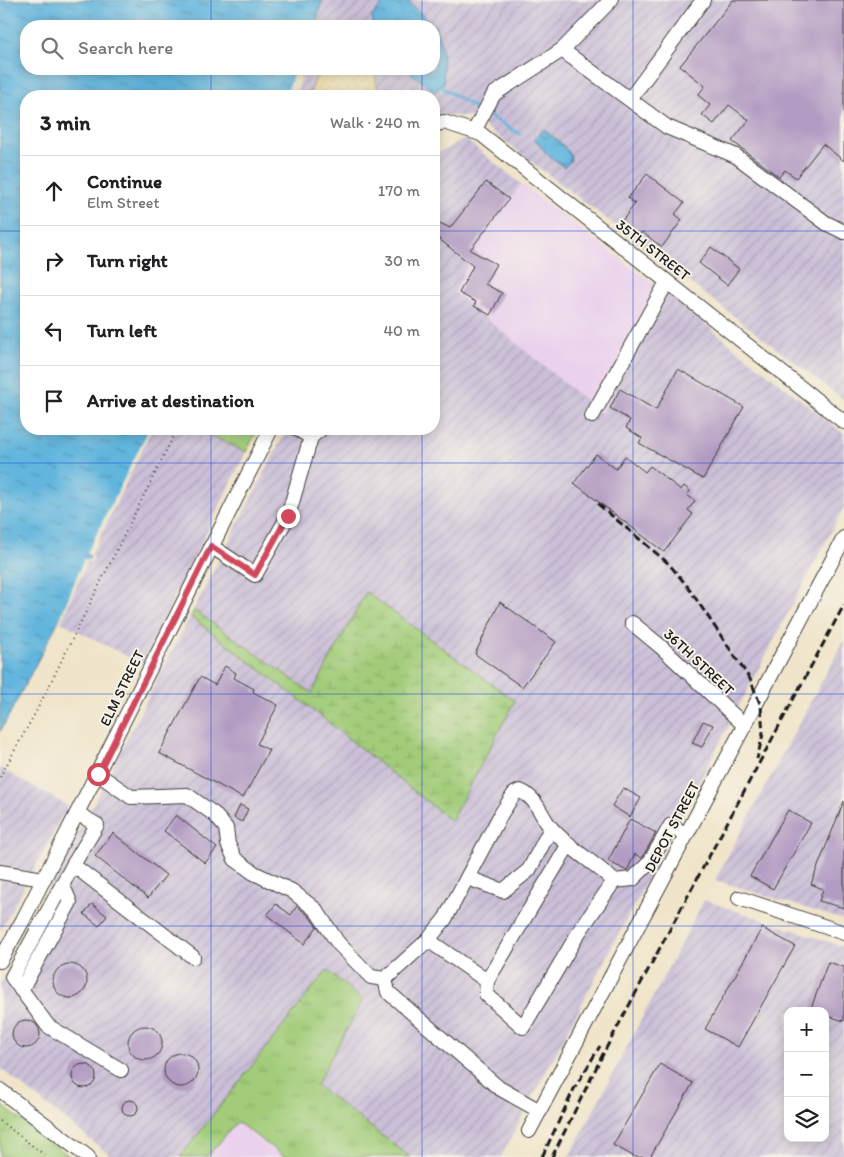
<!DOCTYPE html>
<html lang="en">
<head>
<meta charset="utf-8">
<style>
	body { margin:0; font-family:Itim,sans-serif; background:#f2f2f2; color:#202124 }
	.controls { position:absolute; right:15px; bottom:15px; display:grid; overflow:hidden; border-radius:10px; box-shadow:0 2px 12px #0003 }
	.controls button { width:45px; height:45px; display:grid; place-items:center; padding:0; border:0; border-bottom:1px solid #e0e0e0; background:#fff; color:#202124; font:25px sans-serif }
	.stop { position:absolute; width:15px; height:15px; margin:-11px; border:4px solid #d1495b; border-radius:50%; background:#fff }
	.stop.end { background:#d1495b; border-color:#fff; box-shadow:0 1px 5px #0008 }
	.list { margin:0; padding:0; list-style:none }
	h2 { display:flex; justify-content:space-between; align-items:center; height:65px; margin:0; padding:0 20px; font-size:21px }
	h2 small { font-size:16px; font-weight:400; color:#757577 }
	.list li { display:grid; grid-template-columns:32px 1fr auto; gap:15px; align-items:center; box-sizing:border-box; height:70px; padding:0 20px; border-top:1px solid #e0e0e0 }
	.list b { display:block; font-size:19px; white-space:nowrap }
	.list p { margin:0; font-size:16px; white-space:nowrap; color:#757577 }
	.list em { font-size:16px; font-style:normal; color:#757577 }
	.icon { flex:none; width:28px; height:28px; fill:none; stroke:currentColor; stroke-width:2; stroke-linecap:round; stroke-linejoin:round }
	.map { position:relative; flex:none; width:844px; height:1157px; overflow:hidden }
	.search { position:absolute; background:#fff; box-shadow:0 2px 12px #0003; left:20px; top:20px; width:420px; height:55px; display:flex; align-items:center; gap:12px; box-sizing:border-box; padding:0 18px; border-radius:20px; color:#757577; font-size:19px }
	.panel { position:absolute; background:#fff; box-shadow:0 2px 12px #0003; left:20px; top:90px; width:420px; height:345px; border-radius:20px }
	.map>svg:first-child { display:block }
	.built { fill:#ead1ed }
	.industrial { fill:url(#industrial-furrows); fill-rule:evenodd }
	.wetland { fill:url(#wetland-marsh); stroke:#5f744a }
	.sand { fill:url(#sand-dots); stroke:#857b5d }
	.park { fill:url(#park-tufts); stroke:#5f744a }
	.water { fill:url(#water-ripples); stroke:#3f687c }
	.pier { fill:#f0e5ca }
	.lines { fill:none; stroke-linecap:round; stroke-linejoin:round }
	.stream { stroke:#62b5dd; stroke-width:3 }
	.building { fill:#b29bc2 }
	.minor-casing { stroke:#3c3a36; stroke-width:16 }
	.path { stroke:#3c3a36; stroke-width:2; stroke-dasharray:1 4; stroke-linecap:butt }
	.minor { stroke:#fff; stroke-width:14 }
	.rail { stroke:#1c1c1c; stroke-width:3; stroke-dasharray:8 4; stroke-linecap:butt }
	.route { stroke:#d1495b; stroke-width:6 }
	.grid { fill:none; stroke:#1d4ed8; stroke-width:1; stroke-opacity:0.55 }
	.labels { text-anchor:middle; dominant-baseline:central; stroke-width:4; stroke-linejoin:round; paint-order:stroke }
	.street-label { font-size:15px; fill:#1c1c1c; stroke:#f7f3e8 }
</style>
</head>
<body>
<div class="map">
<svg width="844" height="1157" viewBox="0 0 844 1157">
	<defs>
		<pattern id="industrial-furrows" width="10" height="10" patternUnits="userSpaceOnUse" patternTransform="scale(1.25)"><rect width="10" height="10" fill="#cabfd7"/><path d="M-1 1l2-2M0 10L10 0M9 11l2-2" fill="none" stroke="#ada4b8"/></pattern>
		<pattern id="wetland-marsh" width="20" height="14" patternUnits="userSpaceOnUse" patternTransform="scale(1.25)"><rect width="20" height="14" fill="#a2cc79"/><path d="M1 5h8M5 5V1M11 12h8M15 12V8" fill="none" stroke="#8baf68"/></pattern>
		<pattern id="sand-dots" width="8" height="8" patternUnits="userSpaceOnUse" patternTransform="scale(1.25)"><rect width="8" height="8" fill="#eeda9e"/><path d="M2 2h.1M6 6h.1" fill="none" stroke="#ccba88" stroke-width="1.8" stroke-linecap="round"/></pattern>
		<pattern id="park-tufts" width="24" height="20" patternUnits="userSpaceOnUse" patternTransform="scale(1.25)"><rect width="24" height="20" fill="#a2cc79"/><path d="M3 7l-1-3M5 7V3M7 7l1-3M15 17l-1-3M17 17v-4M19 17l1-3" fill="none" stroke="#8baf68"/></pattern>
		<pattern id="water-ripples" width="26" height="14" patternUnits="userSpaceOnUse" patternTransform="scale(1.25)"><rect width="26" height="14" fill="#62b5dd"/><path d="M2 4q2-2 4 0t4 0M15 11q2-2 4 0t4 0" fill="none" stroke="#5092b2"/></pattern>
	</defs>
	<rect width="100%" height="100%" fill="#f7f3e8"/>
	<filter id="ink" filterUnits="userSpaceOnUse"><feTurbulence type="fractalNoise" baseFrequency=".02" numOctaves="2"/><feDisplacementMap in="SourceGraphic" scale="10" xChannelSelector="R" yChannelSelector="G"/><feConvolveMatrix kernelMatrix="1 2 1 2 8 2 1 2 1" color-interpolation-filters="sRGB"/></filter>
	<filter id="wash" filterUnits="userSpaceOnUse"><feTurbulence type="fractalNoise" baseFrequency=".0096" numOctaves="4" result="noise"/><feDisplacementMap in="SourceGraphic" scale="20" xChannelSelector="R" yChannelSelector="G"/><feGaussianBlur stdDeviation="1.12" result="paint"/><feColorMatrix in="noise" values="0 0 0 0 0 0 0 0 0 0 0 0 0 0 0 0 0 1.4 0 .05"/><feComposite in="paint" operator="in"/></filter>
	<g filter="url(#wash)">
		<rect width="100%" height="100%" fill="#f0e5ca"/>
		<g class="built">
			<path d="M 521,184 L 667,294 L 602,414 L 454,292 L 476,249 Z"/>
			<path d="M 237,1121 L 285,1157 L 207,1157 Z"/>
		</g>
		<g class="industrial">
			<path d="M 322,0 L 844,0 L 844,400 L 473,117 L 439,115 L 434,120 L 434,96 L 293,96 L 302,69 L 434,69 L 434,26 L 315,26 Z"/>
			<path d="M 465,139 L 521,184 L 476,249 L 454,292 L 602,414 L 667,294 L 844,434 L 844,507 L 501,1157 L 410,1157 L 316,1085 L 363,1000 L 327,971 L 180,1157 L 112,1157 L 0,1068 L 0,984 L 287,429 L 434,429 L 434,155 Z"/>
			<path d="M 150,429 L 197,429 L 246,452 L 142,664 L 59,621 Z"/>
			<path d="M 844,640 L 844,920 L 715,880 Z"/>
			<path d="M 0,768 L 68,806 L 0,931 Z"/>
			<path d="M 704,900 L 844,947 L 844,1157 L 569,1157 ZM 788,1011 L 825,1011 L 825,1138 L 788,1138 Z"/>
		</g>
		<path class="wetland" d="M 366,592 L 515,701 L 451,821 L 318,714 L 191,617 L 194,610 L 312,693 Z"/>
		<path class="sand" d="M 319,69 L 374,69 L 379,96 L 309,96 Z"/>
		<g class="park">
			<path d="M 197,429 L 258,429 L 246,452 Z"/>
			<path d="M 327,970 L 363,1000 L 316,1085 L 410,1157 L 285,1157 L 237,1122 L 207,1157 L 180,1157 Z"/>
			<path d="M 0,1104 L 70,1157 L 0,1157 Z"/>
		</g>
		<g class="water">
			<path d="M 0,0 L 322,0 L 315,26 L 26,26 L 26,69 L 302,69 L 293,96 L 26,96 L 26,429 L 150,429 L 89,554 L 91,556 L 89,560 L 86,560 L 59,621 L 0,732 Z"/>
			<path d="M 386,0 L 406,0 L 435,26 L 442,48 L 444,83 L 435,92 L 406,69 L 434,69 L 434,26 L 373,26 L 372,16 Z"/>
			<path d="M 543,129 L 562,144 L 571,156 L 570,162 L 564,167 L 547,154 L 535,139 Z"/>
		</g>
		<g class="pier">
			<path d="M 295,69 L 304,69 L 296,96 L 286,96 Z"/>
			<path d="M 149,429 L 152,429 L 92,553 L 93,558 L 91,562 L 87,562 L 61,622 L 0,735 L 59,621 L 84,559 L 89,560 L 91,557 L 87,553 Z"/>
		</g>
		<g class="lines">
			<g class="stream">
				<path d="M 440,86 L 478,110"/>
				<path d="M 489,116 L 520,134"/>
			</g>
		</g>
		<g id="blocks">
			<g class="building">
				<path d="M 733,0 L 844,0 L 844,161 L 823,144 L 796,178 L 785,170 L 779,177 L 732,141 L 749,120 L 729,105 L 714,124 L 702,115 L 710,105 L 698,95 L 705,86 L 680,66 Z"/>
				<path d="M 647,174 L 684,203 L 675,214 L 682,220 L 662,247 L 642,232 L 639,236 L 621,222 L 635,204 L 628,198 Z"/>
				<path d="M 486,182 L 509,199 L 470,250 L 496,264 L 485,284 L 502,293 L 490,315 L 474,306 L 476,302 L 459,293 L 473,266 L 434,235 L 434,220 L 450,228 Z"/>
				<path d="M 711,247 L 739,269 L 727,285 L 699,263 Z"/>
				<path d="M 678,369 L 744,407 L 703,479 L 639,443 L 642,438 L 626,428 L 630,420 L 610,408 L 620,389 L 656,410 Z"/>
				<path d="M 596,454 L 616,469 L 625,456 L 645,472 L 650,466 L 681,490 L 684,486 L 690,491 L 687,495 L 695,501 L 688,510 L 693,514 L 664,552 L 574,483 Z"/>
				<path d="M 500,602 L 556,642 L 522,687 L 475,654 Z"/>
				<path d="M 225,666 L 236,673 L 234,678 L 254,689 L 253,692 L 278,705 L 257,744 L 269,750 L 243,798 L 159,753 L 200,677 L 215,685 Z"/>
				<path d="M 703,721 L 713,725 L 702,747 L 692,743 Z"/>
				<path d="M 623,788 L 641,798 L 630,817 L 612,806 Z"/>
				<path d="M 844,801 L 844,908 L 819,901 L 823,889 L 811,884 Z"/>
				<path d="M 240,805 L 248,809 L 242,822 L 234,818 Z"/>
				<path d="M 788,810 L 811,823 L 773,889 L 750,876 Z"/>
				<path d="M 176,815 L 217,848 L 205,863 L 164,831 Z"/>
				<path d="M 630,819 L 656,833 L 642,858 L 635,854 L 627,871 L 608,861 Z"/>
				<path d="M 113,833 L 166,875 L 148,898 L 95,856 Z"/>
				<path d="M 92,904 L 107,916 L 99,926 L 84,914 Z"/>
				<path d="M 276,904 L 291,915 L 297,906 L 309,916 L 317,927 L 304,944 L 267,915 Z"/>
				<path d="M 762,928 L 795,946 L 738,1047 L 705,1029 Z"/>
				<path d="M 828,962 L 844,967 L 844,1021 L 825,1015 L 825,1011 L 810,1011 Z"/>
				<circle cx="70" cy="981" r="17"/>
				<circle cx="26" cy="1034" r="14"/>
				<circle cx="145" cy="1043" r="17"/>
				<circle cx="181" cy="1070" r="17"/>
				<path d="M 660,1064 L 693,1083 L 650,1157 L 635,1157 L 613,1145 Z"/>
				<circle cx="84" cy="1076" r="12"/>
				<circle cx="130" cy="1108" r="8"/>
			</g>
		</g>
	</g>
	<g filter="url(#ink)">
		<use href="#blocks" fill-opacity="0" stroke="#3c3a36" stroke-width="1"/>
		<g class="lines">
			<defs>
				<g id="minor">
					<path d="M 562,50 L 611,0"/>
					<path d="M 630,99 L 703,0"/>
					<path d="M 434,125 L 444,122 L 481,134 L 844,422"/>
					<path d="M 474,131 L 494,94 L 562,50 L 667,127 L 736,156 L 826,223 L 844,232"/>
					<path d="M 592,416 L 667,282"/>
					<path d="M 297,429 L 311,437"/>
					<path d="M 211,546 L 255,575 L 288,516 L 311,437 L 321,429"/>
					<path d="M 632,623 L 660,646 L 744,725"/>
					<path d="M 98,774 L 131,797 L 187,795 L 214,814 L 226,828 L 228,844 L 235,859 L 254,873 L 292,891 L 316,910 L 338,943 L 371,977 L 385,979 L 428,940 L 445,919 L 501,814 L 514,794 L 520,791 C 538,798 540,816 552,829 C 570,849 595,863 614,881 L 633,879 L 650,862 L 671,825 L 686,835"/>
					<path d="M 77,813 L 97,825 L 73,865 L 193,957"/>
					<path d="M 73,865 L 12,977 L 48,1026 L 121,1070"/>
					<path d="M 0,872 L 44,879"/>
					<path d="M 468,878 L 503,891 L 529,870 L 551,828"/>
					<path d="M 739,898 L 844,933"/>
					<path d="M 428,940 L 487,981 L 569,844"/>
					<path d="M 0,961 L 23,920 L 271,429"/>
					<path d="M 385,979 L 388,992 L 499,1088 L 540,1111"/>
					<path d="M 487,981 L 486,994 L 523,1027 L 579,932 L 614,881"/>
					<path d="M 21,990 L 70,902 L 63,886"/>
					<path d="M 0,1090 L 88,1157"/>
					<path d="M 529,1131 L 844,538"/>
				</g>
			</defs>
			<use href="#minor" class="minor-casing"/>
			<g class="path">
				<path d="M 0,777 L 38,708 L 177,429"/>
				<path d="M 0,1121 L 47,1157"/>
			</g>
			<use href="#minor" class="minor"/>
			<g class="rail">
				<path d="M 598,504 L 669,564 L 688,587 L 750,679 L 761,706 L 763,734 L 757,759"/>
				<path d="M 542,1157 L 574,1089 L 600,1046"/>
				<path d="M 552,1157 L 603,1054 L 844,605"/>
			</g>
		</g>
	</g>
	<g class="lines" filter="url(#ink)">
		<path class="route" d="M 98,774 L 211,546 L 255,575 L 288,516"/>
	</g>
	<path class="grid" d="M 211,0 L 211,26M 422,0 L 422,26M 633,0 L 633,1157M 211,69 L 211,96M 422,69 L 422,96M 0,231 L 26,231M 434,231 L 844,231M 211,429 L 211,1157M 422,429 L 422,1157M 0,463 L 844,463M 0,694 L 844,694M 0,926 L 844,926"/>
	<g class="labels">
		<g class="street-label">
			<text transform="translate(653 250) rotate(38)">35TH STREET</text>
			<text transform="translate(699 662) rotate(43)">36TH STREET</text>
			<text transform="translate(122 688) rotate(-64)">ELM STREET</text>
			<text transform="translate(672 827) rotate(-62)">DEPOT STREET</text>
		</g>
	</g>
</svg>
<div class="controls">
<button>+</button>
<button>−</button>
<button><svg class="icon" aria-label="layers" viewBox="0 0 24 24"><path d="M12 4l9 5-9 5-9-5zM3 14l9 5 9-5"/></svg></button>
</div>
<div class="stop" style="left:98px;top:774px"></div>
<div class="stop end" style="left:288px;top:516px"></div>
<div class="search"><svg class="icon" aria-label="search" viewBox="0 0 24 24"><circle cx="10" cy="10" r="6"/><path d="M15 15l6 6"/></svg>Search here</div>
<section class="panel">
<h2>3 min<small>Walk · 240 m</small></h2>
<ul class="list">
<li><svg class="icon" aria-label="ahead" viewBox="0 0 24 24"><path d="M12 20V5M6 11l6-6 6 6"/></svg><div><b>Continue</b><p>Elm Street</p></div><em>170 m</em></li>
<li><svg class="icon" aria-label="right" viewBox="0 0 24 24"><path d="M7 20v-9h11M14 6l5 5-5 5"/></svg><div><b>Turn right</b></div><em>30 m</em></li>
<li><svg class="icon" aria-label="left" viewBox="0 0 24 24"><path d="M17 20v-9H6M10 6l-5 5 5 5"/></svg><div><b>Turn left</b></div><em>40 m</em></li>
<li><svg class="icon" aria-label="arrive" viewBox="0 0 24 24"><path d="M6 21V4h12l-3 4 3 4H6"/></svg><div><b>Arrive at destination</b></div></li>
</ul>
</section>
</div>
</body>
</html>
